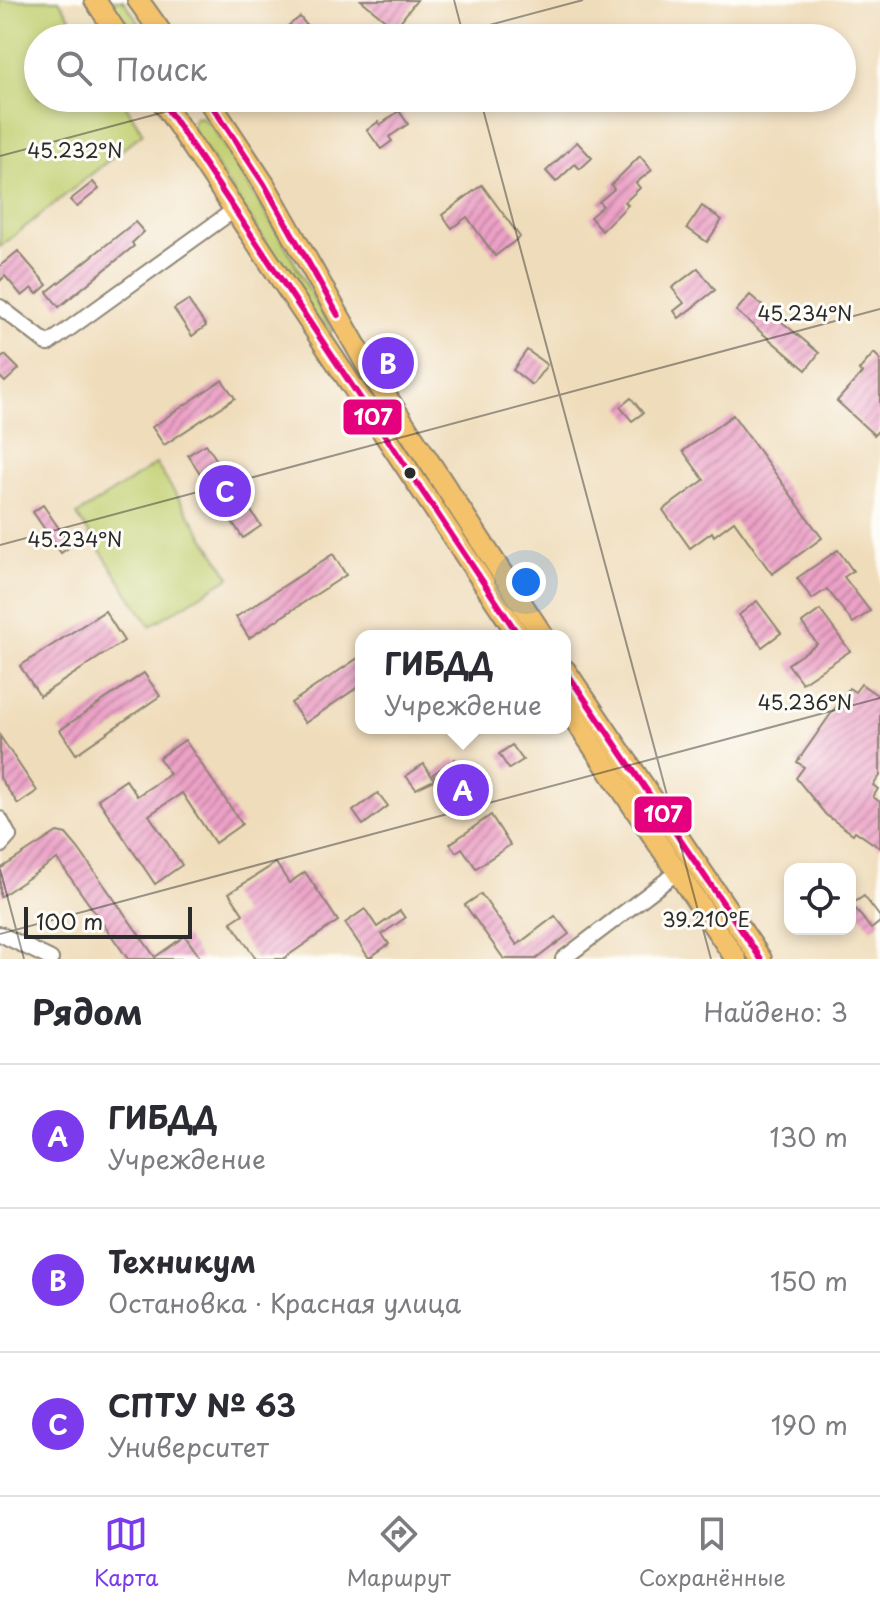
<!DOCTYPE html>
<html lang="ru">
<head>
<meta charset="utf-8">
<style>
	body { margin:0; font-family:"Playpen Sans",sans-serif; background:#f2f2f3; color:#2b2b33 }
	.controls { position:absolute; right:24px; bottom:24px; display:grid; overflow:hidden; border-radius:16px; box-shadow:0 4px 12px #0003 }
	.controls button { width:72px; height:72px; display:grid; place-items:center; padding:0; border:0; border-bottom:2px solid #e1e1e2; background:#fff; color:#2b2b33; font:40px sans-serif }
	.scale { position:absolute; left:24px; bottom:20px; width:168px; box-sizing:border-box; padding-left:8px; border:4px solid #2b2b2b; border-top:0; font-size:22px; line-height:28px; white-space:nowrap; color:#2b2b2b; -webkit-text-stroke:6px #fdfcf7; paint-order:stroke }
	.you { position:absolute; left:526px; top:582px; width:28px; height:28px; margin:-20px; border:6px solid #fff; border-radius:50%; background:#1a73e8; box-shadow:0 0 0 12px #1a73e833 }
	.badge { display:grid; place-items:center; width:52px; height:52px; border-radius:50%; background:#7c3aed; color:#fff; font-size:26px; font-weight:700 }
	.pin { position:absolute; translate:-50% -50%; border:4px solid #fff; box-shadow:0 2px 8px #0006 }
	.popup { position:absolute; left:355px; top:630px; width:216px; height:104px; box-sizing:border-box; display:grid; place-content:center; border-radius:16px; background:#fff; filter:drop-shadow(0 2px 6px #0005); font-size:26px; white-space:nowrap; color:#7c7c81 }
	.popup b { font-size:30px; color:#2b2b33 }
	.popup::after { content:''; position:absolute; left:50%; top:100%; margin-left:-16px; border:16px solid transparent; border-top-color:#fff }
	.list { margin:0; padding:0; list-style:none }
	h2 { display:flex; justify-content:space-between; align-items:center; height:104px; margin:0; padding:0 32px; font-size:34px }
	h2 small { font-size:26px; font-weight:400; color:#7c7c81 }
	.list li { display:grid; grid-template-columns:52px 1fr auto; gap:24px; align-items:center; box-sizing:border-box; height:144px; padding:0 32px; border-top:2px solid #e1e1e2 }
	.list b { display:block; font-size:30px; white-space:nowrap }
	.list p { margin:0; font-size:26px; white-space:nowrap; color:#7c7c81 }
	.list em { font-size:26px; font-style:normal; color:#7c7c81 }
	.icon { flex:none; width:44px; height:44px; fill:none; stroke:currentColor; stroke-width:2; stroke-linecap:round; stroke-linejoin:round }
	.map { position:relative; flex:none; width:880px; height:959px; overflow:hidden }
	.search { position:absolute; background:#fff; box-shadow:0 4px 12px #0003; left:24px; right:24px; top:24px; height:88px; display:flex; align-items:center; gap:20px; box-sizing:border-box; padding:0 28px; border-radius:44px; color:#7c7c81; font-size:30px }
	.sheet { height:536px; background:#fff }
	nav { display:flex; justify-content:space-around; align-items:center; box-sizing:border-box; height:112px; border-top:2px solid #e1e1e2; background:#fff; font-size:22px; color:#7c7c81 }
	nav a { display:grid; justify-items:center; gap:4px }
	nav .on { color:#7c3aed }
	.map>svg:first-child { display:block }
	.green { fill:#c3d072; stroke:#777e4e; stroke-width:2 }
	.building { fill:url(#building-hatch) }
	.lines { fill:none; stroke-linecap:round; stroke-linejoin:round }
	.minor-casing { stroke:#8d8472; stroke-width:18 }
	.primary-casing { stroke:#8d8472; stroke-width:24 }
	.minor { stroke:#fff; stroke-width:14 }
	.primary { stroke:#f3c26a; stroke-width:20 }
	.bus-1-casing { stroke:#fdfcf7; stroke-width:12 }
	.bus-1 { stroke:#e5007d; stroke-width:6 }
	.ticks { fill:none; stroke:#2b2b2b; stroke-width:2; stroke-opacity:0.45 }
	.bus-dot { fill:#2b2b2b; stroke:#fdfcf7; stroke-width:3 }
	.ticks-label { font-size:20px; text-anchor:middle; fill:#2b2b2b; stroke:#fdfcf7; stroke-width:6; stroke-linejoin:round; paint-order:stroke }
	.line-badge { stroke:#fdfcf7; stroke-width:3 }
	.badge-label { font-size:22px; text-anchor:middle; font-weight:bold; fill:#fff }
</style>
</head>
<body>
<div class="map">
<svg width="880" height="959" viewBox="0 0 880 959">
	<defs>
		<pattern id="building-hatch" width="6" height="6" patternUnits="userSpaceOnUse" patternTransform="scale(2)"><rect width="6" height="6" fill="#eca1c6"/><path d="M-1 1l2-2M0 6l6-6M5 7l2-2" fill="none" stroke="#bf83a1"/></pattern>
	</defs>
	<rect width="100%" height="100%" fill="#fdfcf7"/>
	<filter id="ink" filterUnits="userSpaceOnUse"><feTurbulence type="fractalNoise" baseFrequency=".0125" numOctaves="2"/><feDisplacementMap in="SourceGraphic" scale="16" xChannelSelector="R" yChannelSelector="G"/><feConvolveMatrix kernelMatrix="1 2 1 2 8 2 1 2 1" color-interpolation-filters="sRGB"/></filter>
	<filter id="wash" filterUnits="userSpaceOnUse"><feTurbulence type="fractalNoise" baseFrequency=".006" numOctaves="4" result="noise"/><feDisplacementMap in="SourceGraphic" scale="32" xChannelSelector="R" yChannelSelector="G"/><feGaussianBlur stdDeviation="1.8" result="paint"/><feColorMatrix in="noise" values="0 0 0 0 0 0 0 0 0 0 0 0 0 0 0 0 0 1.4 0 .05"/><feComposite in="paint" operator="in"/></filter>
	<g filter="url(#wash)">
		<rect width="100%" height="100%" fill="#efdcba"/>
		<g class="green">
			<path d="M 0,0 L 59,0 L 83,38 L 38,38 L 38,98 L 121,98 L 143,133 L 0,247 Z"/>
			<path d="M 102,0 L 123,0 L 150,38 L 129,38 Z"/>
			<path d="M 201,117 L 211,125 L 285,245 L 332,332 L 326,335 L 191,127 L 195,118 Z"/>
			<path d="M 156,464 L 230,577 L 150,626 L 77,515 Z"/>
		</g>
		<g id="blocks">
			<g class="building">
				<path d="M 361,0 L 417,0 L 395,28 Z"/>
				<path d="M 300,17 L 317,38 L 298,38 L 288,26 Z"/>
				<path d="M 399,111 L 408,124 L 389,137 L 392,141 L 381,149 L 367,130 L 378,122 L 380,125 Z"/>
				<path d="M 577,142 L 592,158 L 580,169 L 575,164 L 556,182 L 546,171 Z"/>
				<path d="M 640,156 L 652,170 L 636,183 L 640,188 L 625,202 L 628,205 L 602,231 L 590,217 L 603,206 L 599,202 L 614,189 L 611,185 Z"/>
				<path d="M 93,182 L 99,189 L 77,207 L 70,200 Z"/>
				<path d="M 482,185 L 520,237 L 495,256 L 467,217 L 452,228 L 442,215 Z"/>
				<path d="M 702,206 L 722,220 L 707,242 L 687,228 Z"/>
				<path d="M 135,222 L 144,232 L 132,243 L 134,246 L 59,307 L 47,292 Z"/>
				<path d="M 18,251 L 47,285 L 37,294 L 32,288 L 22,296 L 5,276 L 0,281 L 0,266 Z"/>
				<path d="M 698,268 L 715,290 L 679,318 L 674,311 L 684,303 L 672,288 Z"/>
				<path d="M 750,295 L 819,353 L 806,370 L 736,311 Z"/>
				<path d="M 188,300 L 206,326 L 192,336 L 174,309 Z"/>
				<path d="M 527,350 L 547,365 L 532,385 L 513,370 Z"/>
				<path d="M 874,353 L 880,359 L 880,429 L 874,435 L 837,401 L 862,373 L 859,370 Z"/>
				<path d="M 5,355 L 19,369 L 5,382 L 0,377 L 0,359 Z"/>
				<path d="M 222,380 L 235,398 L 164,445 L 152,427 Z"/>
				<path d="M 631,398 L 643,413 L 632,421 L 620,407 Z"/>
				<path d="M 733,415 L 822,538 L 772,574 L 734,521 L 714,536 L 712,532 L 690,548 L 663,510 L 704,480 L 683,451 Z"/>
				<path d="M 206,444 L 261,526 L 243,538 L 188,455 Z"/>
				<path d="M 43,505 L 71,546 L 61,553 L 33,512 Z"/>
				<path d="M 838,550 L 853,571 L 844,577 L 870,611 L 853,623 L 827,589 L 812,599 L 797,578 Z"/>
				<path d="M 333,554 L 346,575 L 249,638 L 236,617 Z"/>
				<path d="M 757,601 L 781,633 L 762,647 L 739,615 Z"/>
				<path d="M 820,610 L 850,651 L 802,683 L 788,664 L 817,644 L 802,623 Z"/>
				<path d="M 105,611 L 124,641 L 40,696 L 20,666 Z"/>
				<path d="M 361,656 L 361,685 L 305,723 L 291,703 Z"/>
				<path d="M 144,673 L 160,696 L 76,754 L 60,730 Z"/>
				<path d="M 861,684 L 880,697 L 880,776 L 873,785 L 878,789 L 873,797 L 880,802 L 880,848 L 855,831 L 853,834 L 826,815 L 796,778 L 804,767 L 797,762 L 849,688 L 855,692 Z"/>
				<path d="M 0,736 L 37,791 L 18,804 L 0,778 Z"/>
				<path d="M 185,740 L 242,824 L 215,843 L 182,793 L 149,815 L 182,865 L 155,884 L 98,799 L 126,780 L 137,796 L 170,774 L 159,758 Z"/>
				<path d="M 512,745 L 523,760 L 509,769 L 499,754 Z"/>
				<path d="M 455,759 L 482,798 L 464,811 L 443,780 L 439,782 L 433,774 Z"/>
				<path d="M 424,764 L 434,780 L 416,789 L 406,776 Z"/>
				<path d="M 378,793 L 388,806 L 363,825 L 353,811 Z"/>
				<path d="M 491,815 L 510,845 L 476,868 L 462,848 L 456,852 L 450,844 Z"/>
				<path d="M 57,832 L 66,834 L 78,848 L 155,957 L 185,936 L 201,959 L 128,959 L 57,859 L 0,897 L 0,869 Z"/>
				<path d="M 276,863 L 289,883 L 305,872 L 338,921 L 283,959 L 256,959 L 231,922 L 243,914 L 229,893 Z"/>
				<path d="M 481,894 L 517,945 L 555,916 L 569,934 L 536,959 L 504,959 L 465,905 Z"/>
				<path d="M 864,896 L 880,917 L 880,922 L 871,929 L 852,904 Z"/>
				<path d="M 365,909 L 377,927 L 400,911 L 405,918 L 382,934 L 389,944 L 369,958 L 345,923 Z"/>
			</g>
		</g>
	</g>
	<g filter="url(#ink)">
		<use href="#blocks" fill-opacity="0" stroke="#8d8472" stroke-width="2"/>
		<g class="lines">
			<defs>
				<g id="minor">
					<path d="M 0,307 L 48,344 L 234,210"/>
					<path d="M 0,819 L 9,836 L 0,846"/>
					<path d="M 0,934 L 51,959"/>
					<path d="M 563,959 L 676,873"/>
				</g>
				<g id="primary">
					<path d="M 95,0 L 120,38"/>
					<path d="M 138,0 L 165,38"/>
					<path d="M 160,98 L 519,636"/>
					<path d="M 207,98 L 264,184 L 373,376 L 543,636"/>
					<path d="M 565,670 L 761,959"/>
					<path d="M 565,705 L 736,959"/>
				</g>
			</defs>
			<use href="#minor" class="minor-casing"/>
			<use href="#primary" class="primary-casing"/>
			<use href="#minor" class="minor"/>
			<use href="#primary" class="primary"/>
			<defs>
				<g id="bus-1">
					<path d="M 160,98 L 519,636"/>
					<path d="M 207,98 L 264,184 L 338,315"/>
					<path d="M 565,670 L 761,959"/>
				</g>
			</defs>
			<use href="#bus-1" class="bus-1-casing"/>
			<use href="#bus-1" class="bus-1"/>
		</g>
	</g>
	<path class="ticks" d="M 454,0 L 464,38M 441,38 L 583,0M 480,98 L 711,959M 0,156 L 217,98M 0,545 L 880,309M 0,869 L 24,959M 0,934 L 880,698"/>
	<circle class="bus-dot" cx="410" cy="473" r="7"/>
	<g class="ticks-label">
		<text x="75" y="158">45.232°N</text>
		<text x="805" y="321">45.234°N</text>
		<text x="75" y="547">45.234°N</text>
		<text x="805" y="710">45.236°N</text>
		<text x="706" y="927">39.210°E</text>
	</g>
	<g class="line-badge">
		<rect x="342" y="398" width="61" height="38" rx="8" fill="#e5007d"/>
		<rect x="633" y="795" width="60" height="39" rx="8" fill="#e5007d"/>
	</g>
	<g class="badge-label">
		<text x="373" y="425">107</text>
		<text x="663" y="822">107</text>
	</g>
</svg>
<div class="controls">
<button><svg class="icon" aria-label="locate" viewBox="0 0 24 24"><circle cx="12" cy="12" r="6"/><path d="M12 2v4M12 18v4M2 12h4M18 12h4"/></svg></button>
</div>
<div class="scale">100 m</div>
<div class="you"></div>
<div class="pin badge" style="left:463px;top:790px">A</div>
<div class="popup"><b>ГИБДД</b>Учреждение</div>
<div class="pin badge" style="left:388px;top:363px">B</div>
<div class="pin badge" style="left:225px;top:491px">C</div>
<div class="search"><svg class="icon" aria-label="search" viewBox="0 0 24 24"><circle cx="10" cy="10" r="6"/><path d="M15 15l6 6"/></svg>Поиск</div>
</div>
<section class="sheet">
<h2>Рядом<small>Найдено: 3</small></h2>
<ul class="list">
<li><span class="badge">A</span><div><b>ГИБДД</b><p>Учреждение</p></div><em>130 m</em></li>
<li><span class="badge">B</span><div><b>Техникум</b><p>Остановка · Красная улица</p></div><em>150 m</em></li>
<li><span class="badge">C</span><div><b>СПТУ № 63</b><p>Университет</p></div><em>190 m</em></li>
</ul>
</section>
<nav>
<a class="on"><svg class="icon" aria-label="map" viewBox="0 0 24 24"><path d="M3 6l6-2 6 2 6-2v14l-6 2-6-2-6 2zM9 4v14M15 6v14"/></svg>Карта</a>
<a><svg class="icon" aria-label="directions" viewBox="0 0 24 24"><path d="M12 3l9 9-9 9-9-9zM9 14v-3h6M13 9l2 2-2 2"/></svg>Маршрут</a>
<a><svg class="icon" aria-label="saved" viewBox="0 0 24 24"><path d="M7 4h10v16l-5-4-5 4z"/></svg>Сохранённые</a>
</nav>
</body>
</html>
